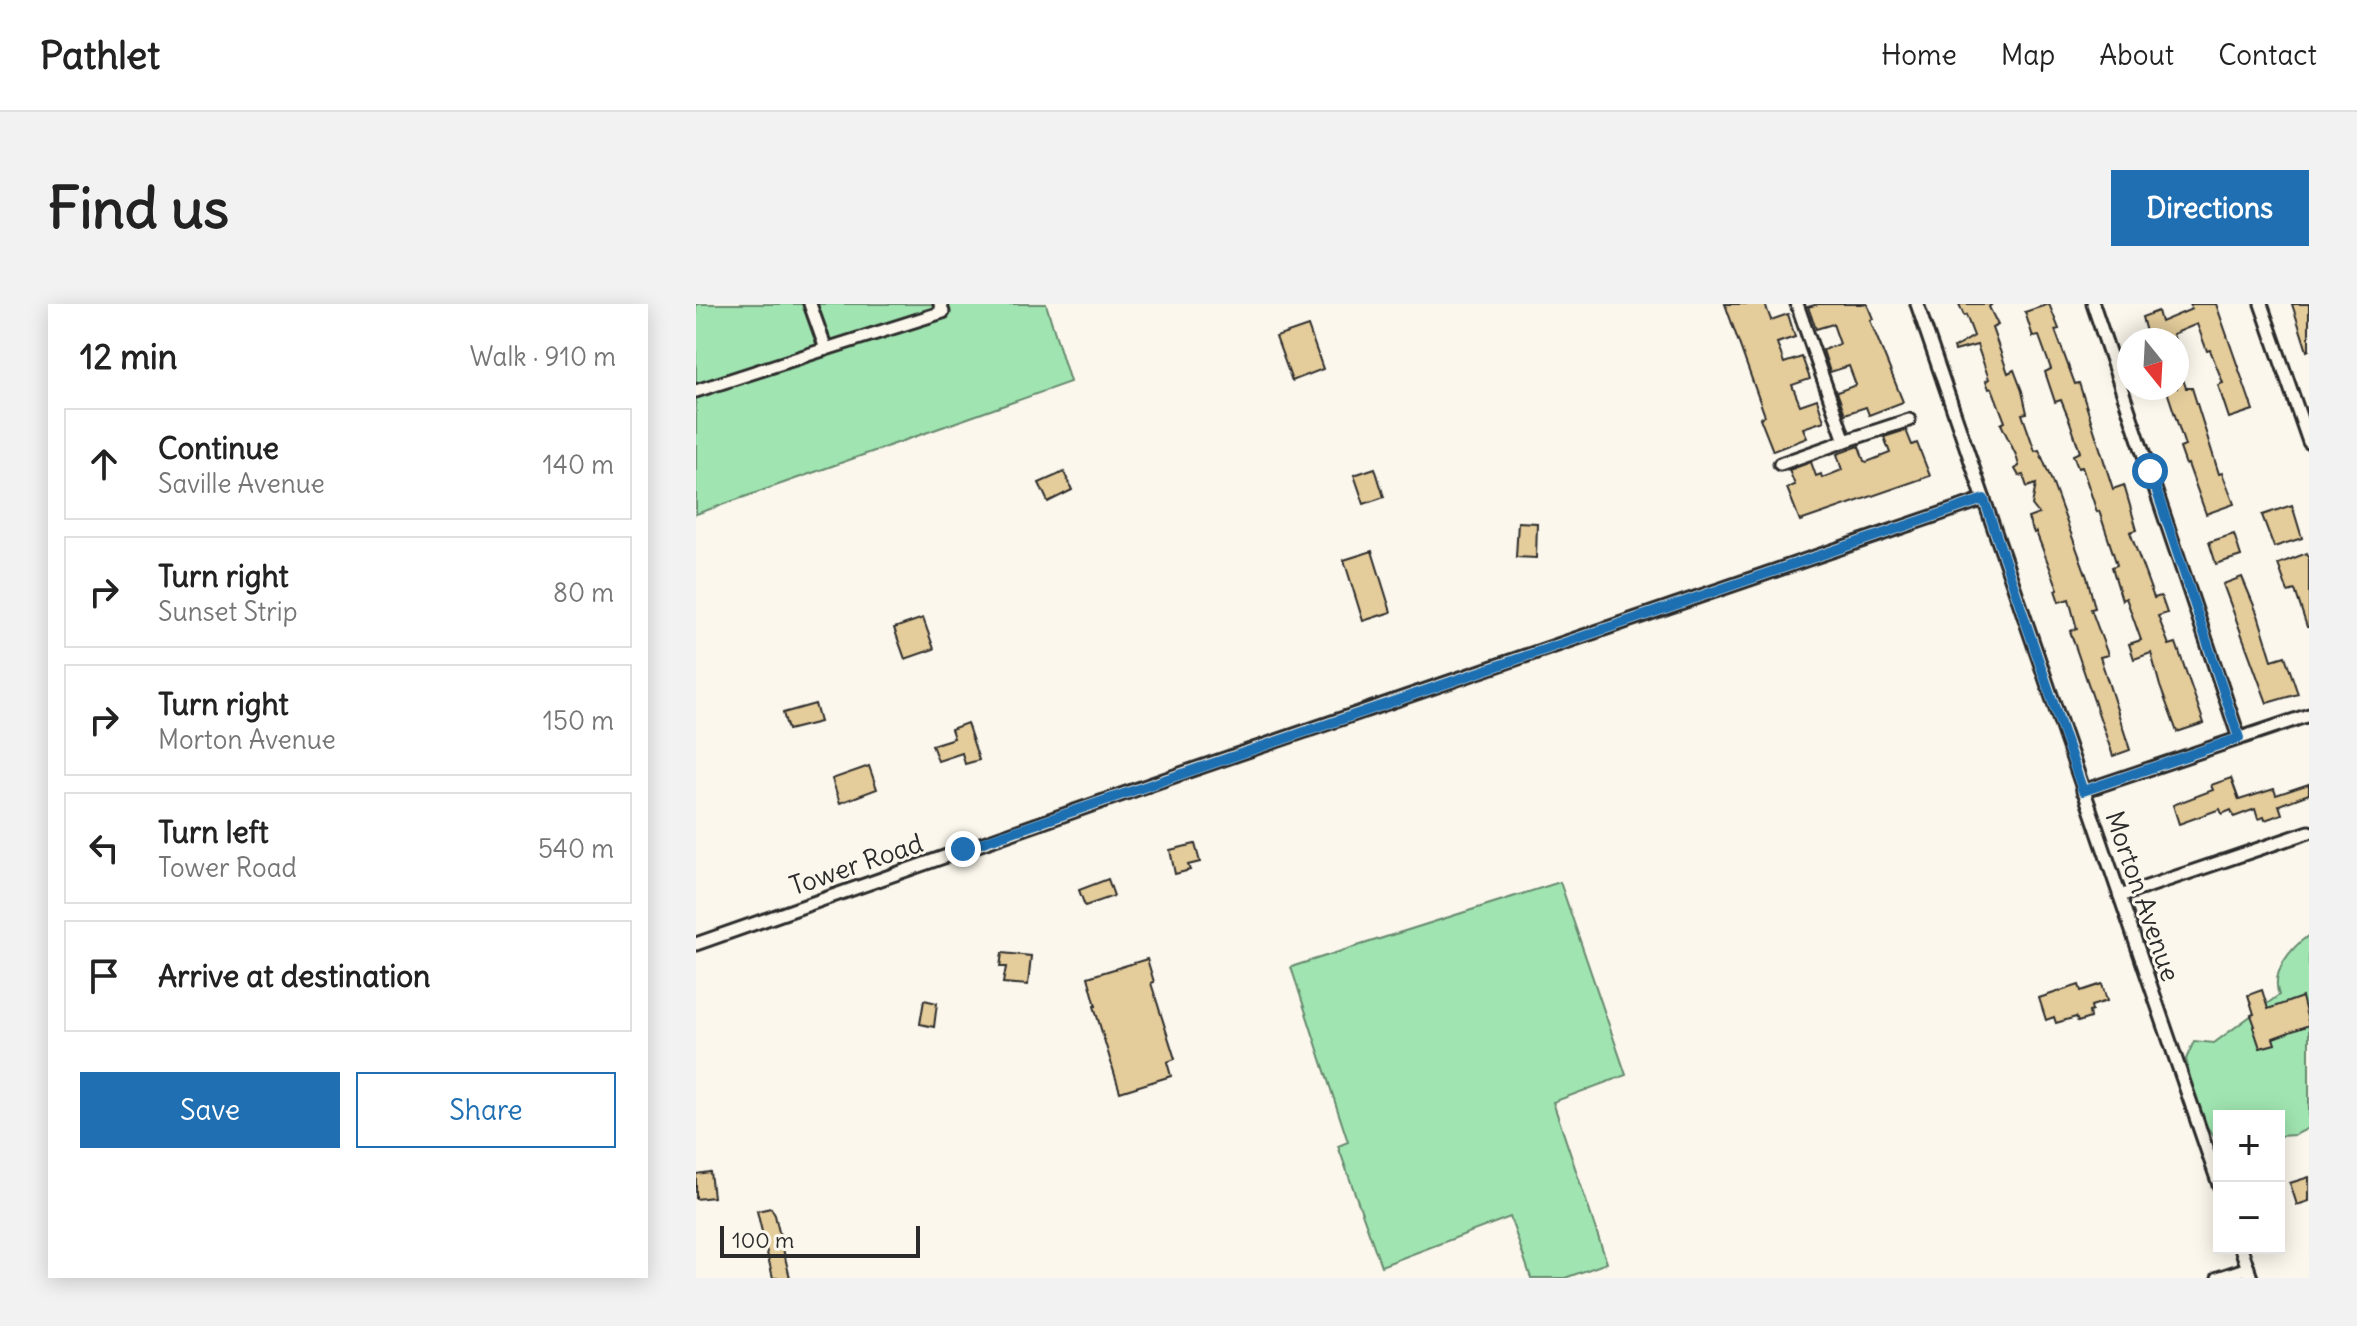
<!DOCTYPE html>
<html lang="en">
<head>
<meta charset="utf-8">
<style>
	body { margin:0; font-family:Delius,sans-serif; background:#f2f2f2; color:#222 }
	.controls { position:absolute; right:24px; bottom:24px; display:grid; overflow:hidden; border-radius:0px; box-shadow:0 4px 20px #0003 }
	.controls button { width:72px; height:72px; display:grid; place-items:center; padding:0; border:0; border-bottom:2px solid #e0e0e0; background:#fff; color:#222; font:40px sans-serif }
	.compass { position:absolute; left:1421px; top:24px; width:72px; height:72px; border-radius:50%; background:#fff; box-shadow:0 4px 20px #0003; rotate:162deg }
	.scale { position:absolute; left:24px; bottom:20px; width:200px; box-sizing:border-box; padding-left:8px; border:4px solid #2b2b2b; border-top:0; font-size:22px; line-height:28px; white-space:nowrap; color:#2b2b2b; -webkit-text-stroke:6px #fbf7ec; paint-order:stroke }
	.stop { position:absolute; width:24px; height:24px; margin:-18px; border:6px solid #1f6fb2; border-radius:50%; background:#fff }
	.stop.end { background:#1f6fb2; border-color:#fff; box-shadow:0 2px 8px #0008 }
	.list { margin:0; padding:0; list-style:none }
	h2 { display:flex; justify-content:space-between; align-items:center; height:104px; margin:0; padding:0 32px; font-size:34px }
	h2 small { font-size:26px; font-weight:400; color:#767676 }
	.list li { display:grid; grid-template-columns:52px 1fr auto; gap:24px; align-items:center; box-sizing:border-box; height:112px; margin:0 16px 16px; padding:0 16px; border:2px solid #e0e0e0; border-radius:0px }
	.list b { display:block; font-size:30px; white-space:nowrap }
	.list p { margin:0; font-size:26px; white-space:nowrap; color:#767676 }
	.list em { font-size:26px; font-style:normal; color:#767676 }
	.actions { display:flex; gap:16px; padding:24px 32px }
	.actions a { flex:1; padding:18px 0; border:2px solid #1f6fb2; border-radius:0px; text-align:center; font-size:28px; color:#1f6fb2 }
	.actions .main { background:#1f6fb2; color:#fff }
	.icon { flex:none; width:44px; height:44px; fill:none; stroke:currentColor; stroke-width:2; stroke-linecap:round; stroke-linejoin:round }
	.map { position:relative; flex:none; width:1613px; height:974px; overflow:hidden; border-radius:0px }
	header { display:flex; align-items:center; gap:48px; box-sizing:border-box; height:112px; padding:0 40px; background:#fff; border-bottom:2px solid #e0e0e0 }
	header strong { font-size:38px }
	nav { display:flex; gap:44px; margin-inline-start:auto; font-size:28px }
	.intro { display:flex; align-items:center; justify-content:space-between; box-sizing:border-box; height:192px; padding:0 48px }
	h1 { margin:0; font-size:56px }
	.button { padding:20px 36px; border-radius:0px; background:#1f6fb2; color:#fff; font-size:28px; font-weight:700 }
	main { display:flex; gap:48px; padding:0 48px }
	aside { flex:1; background:#fff; border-radius:0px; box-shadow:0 4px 20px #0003 }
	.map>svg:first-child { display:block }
	.green { fill:#a0e5b1; stroke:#66886e; stroke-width:2 }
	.building { fill:#e4cc9b; stroke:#2b2b2b; stroke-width:2 }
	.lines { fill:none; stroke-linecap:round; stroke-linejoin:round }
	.street-casing { stroke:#2b2b2b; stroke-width:17 }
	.street { stroke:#fbf7ec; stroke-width:11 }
	.route { stroke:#1f6fb2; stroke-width:10 }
	.labels { text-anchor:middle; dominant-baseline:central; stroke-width:6; stroke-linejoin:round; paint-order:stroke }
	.street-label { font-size:26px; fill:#2b2b2b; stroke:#fbf7ec }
</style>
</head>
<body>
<header>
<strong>Pathlet</strong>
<nav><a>Home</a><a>Map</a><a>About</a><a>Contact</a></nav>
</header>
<div class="intro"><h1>Find us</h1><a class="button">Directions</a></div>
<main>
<aside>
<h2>12 min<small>Walk · 910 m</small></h2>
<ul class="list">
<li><svg class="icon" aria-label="ahead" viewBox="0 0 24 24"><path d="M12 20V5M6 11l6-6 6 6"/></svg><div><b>Continue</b><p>Saville Avenue</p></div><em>140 m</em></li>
<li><svg class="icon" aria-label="right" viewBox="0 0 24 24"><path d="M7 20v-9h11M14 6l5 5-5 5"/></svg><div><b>Turn right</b><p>Sunset Strip</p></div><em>80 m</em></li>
<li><svg class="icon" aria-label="right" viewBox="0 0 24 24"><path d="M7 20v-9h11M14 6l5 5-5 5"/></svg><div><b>Turn right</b><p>Morton Avenue</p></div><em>150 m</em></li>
<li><svg class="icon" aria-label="left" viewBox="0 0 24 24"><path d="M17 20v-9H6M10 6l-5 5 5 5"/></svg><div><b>Turn left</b><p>Tower Road</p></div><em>540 m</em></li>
<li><svg class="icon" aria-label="arrive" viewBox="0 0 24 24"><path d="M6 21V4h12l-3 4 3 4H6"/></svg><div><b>Arrive at destination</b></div></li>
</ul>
<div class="actions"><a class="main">Save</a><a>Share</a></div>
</aside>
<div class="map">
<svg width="1613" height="974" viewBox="0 0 1613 974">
	<rect width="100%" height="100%" fill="#fbf7ec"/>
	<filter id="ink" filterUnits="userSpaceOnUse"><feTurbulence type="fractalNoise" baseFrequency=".0125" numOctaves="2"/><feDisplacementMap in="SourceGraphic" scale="16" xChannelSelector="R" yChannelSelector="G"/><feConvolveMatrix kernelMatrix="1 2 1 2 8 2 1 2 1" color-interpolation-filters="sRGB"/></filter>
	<g filter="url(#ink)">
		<g class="green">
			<path d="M 0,0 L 350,0 L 374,78 L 0,210 Z"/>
			<path d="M 864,578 L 930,771 L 857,798 L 911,959 L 869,974 L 835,974 L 814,913 L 685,962 L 642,842 L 652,838 L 595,663 Z"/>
			<path d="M 1613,631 L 1613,824 L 1599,831 L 1583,832 L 1583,812 L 1523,812 L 1523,835 L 1518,833 L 1506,816 L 1499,796 L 1490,755 L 1498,737 L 1518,739 L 1583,691 C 1574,668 1595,644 1613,631 Z"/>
		</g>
		<g class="building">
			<path d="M 1029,0 L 1069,0 L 1075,16 L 1092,10 L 1099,33 L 1081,39 L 1088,59 L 1106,53 L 1114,75 L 1096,81 L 1104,101 L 1121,95 L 1128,117 L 1107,124 L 1111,134 L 1077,147 L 1064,114 L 1069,112 Z"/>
			<path d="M 1122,0 L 1171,0 L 1177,15 L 1174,16 L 1207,98 L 1173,111 L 1170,103 L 1149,110 L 1141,88 L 1160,81 L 1153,62 L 1134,68 L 1127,46 L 1144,40 L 1137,20 L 1120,25 L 1112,3 Z"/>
			<path d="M 1263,0 L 1296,0 L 1293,3 L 1302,21 L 1296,24 L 1312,69 L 1318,66 L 1326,87 L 1331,109 L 1326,110 L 1339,147 L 1343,146 L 1355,175 L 1391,273 L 1399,304 L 1395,305 L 1412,351 L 1404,353 L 1434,446 L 1417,452 L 1374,327 L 1381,325 L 1373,295 L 1363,298 L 1359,286 L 1362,285 L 1340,228 L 1338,229 L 1332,214 L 1343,210 L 1336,201 L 1340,180 L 1331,183 L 1327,171 L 1323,172 L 1319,165 L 1323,162 L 1320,151 L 1305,120 L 1309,118 L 1296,84 L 1293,85 L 1290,77 L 1293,75 L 1281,41 L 1259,47 L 1258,44 L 1278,32 L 1270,11 L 1268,12 Z"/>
			<path d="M 1353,0 L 1363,25 L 1359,26 L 1379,80 L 1383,79 L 1417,185 L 1428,181 L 1441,226 L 1434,228 L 1458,294 L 1465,292 L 1471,309 L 1462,312 L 1473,341 L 1480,339 L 1508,419 L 1481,428 L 1464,382 L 1455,349 L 1438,355 L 1433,340 L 1445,336 L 1430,294 L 1426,296 L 1416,263 L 1421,261 L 1403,207 L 1401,208 L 1386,163 L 1382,164 L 1377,151 L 1384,148 L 1374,118 L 1365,96 L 1359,98 L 1349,68 L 1355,65 L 1343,32 L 1337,33 L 1329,8 Z"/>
			<path d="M 1494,0 L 1520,0 L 1557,106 L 1533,114 L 1522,81 L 1527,79 L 1514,46 L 1511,47 L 1501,20 L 1477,30 L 1479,36 L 1452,36 L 1446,13 L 1462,7 L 1465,18 L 1496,5 Z"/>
			<path d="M 1596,0 L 1613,0 L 1613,46 L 1611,47 Z"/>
			<path d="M 612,22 L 627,65 L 596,77 L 580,33 Z"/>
			<path d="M 1483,63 L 1490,84 L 1496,84 L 1523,170 L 1526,169 L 1538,200 L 1510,210 L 1492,160 L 1490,161 L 1484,144 L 1489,142 L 1470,84 L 1481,84 Z"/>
			<path d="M 1210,126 L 1216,141 L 1221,139 L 1234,172 L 1104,217 L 1091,184 L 1099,181 L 1093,166 L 1115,158 L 1120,172 L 1125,170 L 1126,174 L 1146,166 L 1141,150 L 1163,142 L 1168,157 L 1171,158 L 1194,149 L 1188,133 Z"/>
			<path d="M 679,164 L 688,193 L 668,200 L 658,171 Z"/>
			<path d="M 368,168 L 376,186 L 352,198 L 343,179 Z"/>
			<path d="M 1596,201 L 1606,234 L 1578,243 L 1566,211 Z"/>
			<path d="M 822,218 L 841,219 L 840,254 L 820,253 Z"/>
			<path d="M 1538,230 L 1545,252 L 1520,260 L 1513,238 Z"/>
			<path d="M 676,247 L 695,308 L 667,317 L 648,256 Z"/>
			<path d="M 1611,249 L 1613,256 L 1613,323 L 1611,323 L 1599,286 L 1592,288 L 1582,260 Z"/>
			<path d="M 1546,273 L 1562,311 L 1576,356 L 1589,352 L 1602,390 L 1571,399 L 1527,280 Z"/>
			<path d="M 227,314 L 238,345 L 209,355 L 198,324 Z"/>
			<path d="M 119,400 L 124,418 L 92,426 L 87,409 Z"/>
			<path d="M 271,419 L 283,456 L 269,460 L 266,449 L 242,457 L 236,441 L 258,434 L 255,425 Z"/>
			<path d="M 173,462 L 181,485 L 144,499 L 136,475 Z"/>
			<path d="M 1535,474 L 1543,496 L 1578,485 L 1580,491 L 1613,480 L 1613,490 L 1583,501 L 1586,510 L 1569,516 L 1568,513 L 1562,515 L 1559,505 L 1538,513 L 1535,506 L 1526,510 L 1524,505 L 1483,520 L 1477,501 L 1517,486 L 1515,481 Z"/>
			<path d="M 499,540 L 504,558 L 492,561 L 494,566 L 479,570 L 474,546 Z"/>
			<path d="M 412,575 L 418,592 L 389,602 L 383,586 Z"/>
			<path d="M 306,649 L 335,652 L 332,681 L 307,679 L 310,663 L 304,663 Z"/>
			<path d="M 451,655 L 458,678 L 455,679 L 479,755 L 471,758 L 475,772 L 424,788 L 398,702 L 400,702 L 392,673 Z"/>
			<path d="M 1406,680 L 1411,697 L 1395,702 L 1396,707 L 1393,708 L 1394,714 L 1382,718 L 1380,713 L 1360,719 L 1358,713 L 1350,716 L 1343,694 L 1383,681 L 1385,687 Z"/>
			<path d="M 1566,686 L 1572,705 L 1606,693 L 1613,721 L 1577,734 L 1579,740 L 1564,744 L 1557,723 L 1559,722 L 1555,711 L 1558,710 L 1552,691 Z"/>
			<path d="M 228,696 L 241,699 L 238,723 L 224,720 Z"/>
			<path d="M 14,868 L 17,893 L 0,895 L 0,870 Z"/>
			<path d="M 1613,873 L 1613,897 L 1601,901 L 1594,879 Z"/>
			<path d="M 75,904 L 79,911 L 94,974 L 77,974 L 61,907 Z"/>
		</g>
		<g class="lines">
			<defs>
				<g id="street">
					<path d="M 114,0 L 130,45 L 247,8 L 244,0"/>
					<path d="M 1221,0 L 1523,881"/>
					<path d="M 1397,0 L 1543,434"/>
					<path d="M 1565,0 L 1613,138"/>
					<path d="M 0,87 L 130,45"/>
					<path d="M 1149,137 L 1213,116"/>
					<path d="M 1084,160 L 1149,137 L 1101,0"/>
					<path d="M 1387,487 L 1613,411"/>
					<path d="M 1424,592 L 1613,528"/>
					<path d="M 0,640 L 490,468 L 1288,195"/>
					<path d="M 1545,944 L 1555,974"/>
					<path d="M 1522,974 L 1552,964"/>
				</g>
			</defs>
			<use href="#street" class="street-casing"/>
			<use href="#street" class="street"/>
		</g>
	</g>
	<g class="lines" filter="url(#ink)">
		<path class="route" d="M 267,545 L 1288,195 L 1387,487 L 1543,434 L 1454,167"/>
	</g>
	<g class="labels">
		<g class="street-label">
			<text transform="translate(160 560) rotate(-19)">Tower Road</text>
			<text transform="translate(1447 592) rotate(71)">Morton Avenue</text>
		</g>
	</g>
</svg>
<div class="controls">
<button>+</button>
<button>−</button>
</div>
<svg class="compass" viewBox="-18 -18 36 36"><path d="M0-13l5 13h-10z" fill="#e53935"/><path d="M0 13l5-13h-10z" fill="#767676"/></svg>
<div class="scale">100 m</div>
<div class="stop" style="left:1454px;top:167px"></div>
<div class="stop end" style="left:267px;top:545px"></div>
</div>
</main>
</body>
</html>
